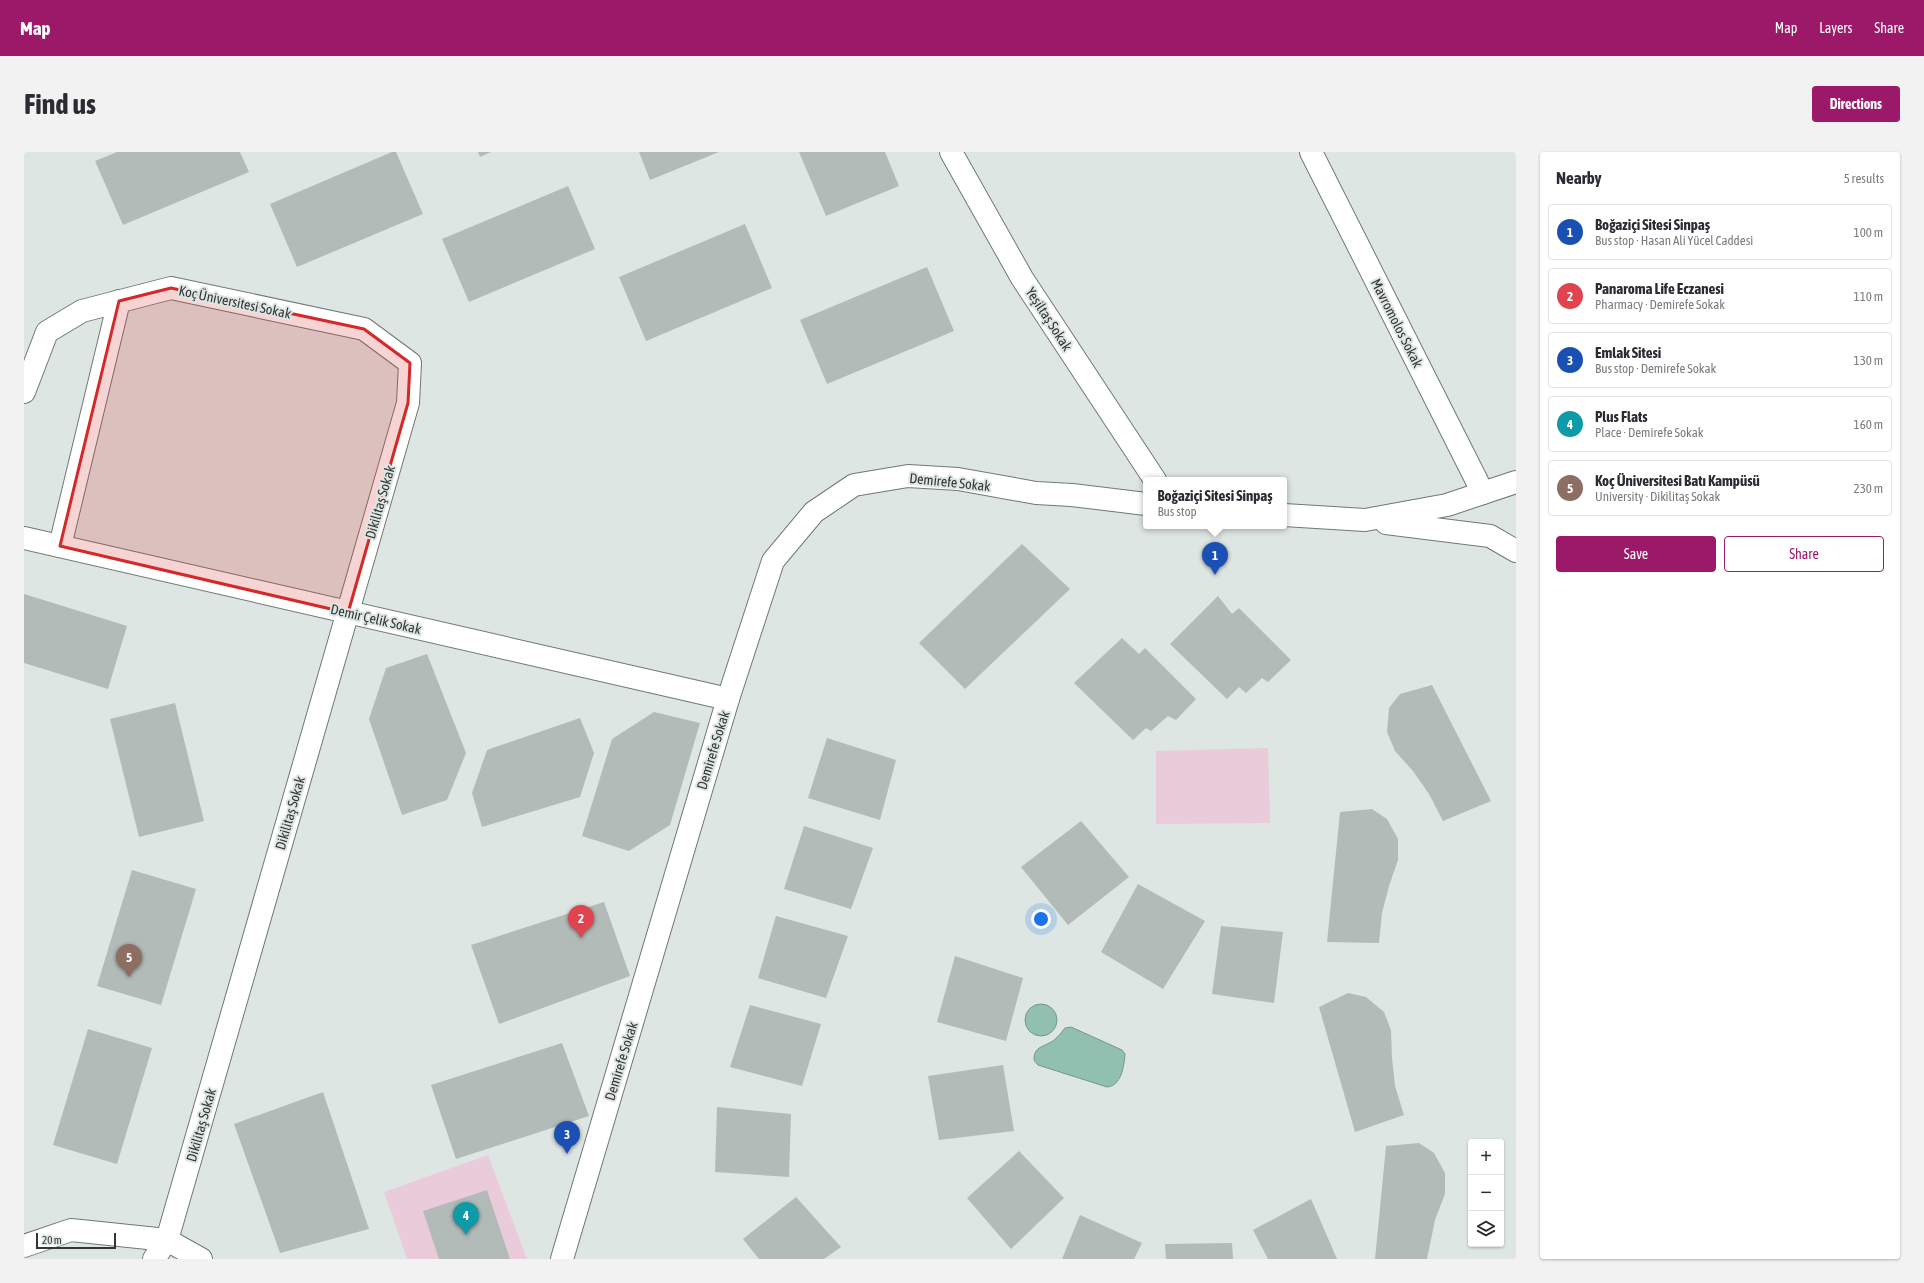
<!DOCTYPE html>
<html lang="en">
<head>
<meta charset="utf-8">
<style>
	body { margin:0; font-family:"Asap Condensed",sans-serif; background:#f2f2f3; color:#2b2b33 }
	.controls { position:absolute; right:12px; bottom:12px; display:grid; overflow:hidden; border-radius:4px; box-shadow:0 1px 3px #0004 }
	.controls button { width:36px; height:36px; display:grid; place-items:center; padding:0; border:0; border-bottom:1px solid #e1e1e2; background:#fff; color:#2b2b33; font:20px sans-serif }
	.scale { position:absolute; left:12px; bottom:10px; width:80px; box-sizing:border-box; padding-left:4px; border:2px solid #333635; border-top:0; font-size:11px; line-height:14px; white-space:nowrap; color:#333635; -webkit-text-stroke:3px #dee6e3; paint-order:stroke }
	.you { position:absolute; left:1017px; top:767px; width:14px; height:14px; margin:-10px; border:3px solid #fff; border-radius:50%; background:#1a73e8; box-shadow:0 0 0 6px #1a73e833 }
	.badge { display:grid; place-items:center; width:26px; height:26px; border-radius:50%; background:#9c1869; color:#fff; font-size:13px; font-weight:700 }
	.pin { position:absolute; translate:-50% -33px; filter:drop-shadow(0 1px 2px #0008) }
	.pin::after { content:''; position:absolute; top:21px; width:14px; height:12px; background:inherit; clip-path:polygon(0 0,100% 0,50% 100%) }
	.popup { position:absolute; left:1119px; top:325px; width:144px; height:52px; box-sizing:border-box; display:grid; place-content:center; border-radius:4px; background:#fff; filter:drop-shadow(0 1px 3px #0005); font-size:13px; white-space:nowrap; color:#7c7c81 }
	.popup b { font-size:15px; color:#2b2b33 }
	.popup::after { content:''; position:absolute; left:50%; top:100%; margin-left:-8px; border:8px solid transparent; border-top-color:#fff }
	.list { margin:0; padding:0; list-style:none }
	h2 { display:flex; justify-content:space-between; align-items:center; height:52px; margin:0; padding:0 16px; font-size:17px }
	h2 small { font-size:13px; font-weight:400; color:#7c7c81 }
	.list li { display:grid; grid-template-columns:26px 1fr auto; gap:12px; align-items:center; box-sizing:border-box; height:56px; margin:0 8px 8px; padding:0 8px; border:1px solid #e1e1e2; border-radius:4px }
	.list b { display:block; font-size:15px; white-space:nowrap }
	.list p { margin:0; font-size:13px; white-space:nowrap; color:#7c7c81 }
	.list em { font-size:13px; font-style:normal; color:#7c7c81 }
	.actions { display:flex; gap:8px; padding:12px 16px }
	.actions a { flex:1; padding:9px 0; border:1px solid #9c1869; border-radius:4px; text-align:center; font-size:14px; color:#9c1869 }
	.actions .main { background:#9c1869; color:#fff }
	.icon { flex:none; width:22px; height:22px; fill:none; stroke:currentColor; stroke-width:2; stroke-linecap:round; stroke-linejoin:round }
	.map { position:relative; flex:none; width:1492px; height:1107px; overflow:hidden; border-radius:4px }
	header { display:flex; align-items:center; gap:24px; box-sizing:border-box; height:56px; padding:0 20px; background:#9c1869; color:#fff }
	header strong { font-size:19px }
	nav { display:flex; gap:22px; margin-inline-start:auto; font-size:14px }
	.intro { display:flex; align-items:center; justify-content:space-between; box-sizing:border-box; height:96px; padding:0 24px }
	h1 { margin:0; font-size:28px }
	.button { padding:10px 18px; border-radius:4px; background:#9c1869; color:#fff; font-size:14px; font-weight:700 }
	main { display:flex; gap:24px; padding:0 24px }
	aside { flex:1; background:#fff; border-radius:4px; box-shadow:0 1px 3px #0004 }
	.map>svg:first-child { display:block }
	.green { fill:#eacbd9 }
	.water { fill:#91c0b0; stroke:#75978b }
	.building { fill:#b3bbb8 }
	.lines { fill:none; stroke-linecap:round; stroke-linejoin:round }
	.minor-casing { stroke:#717875; stroke-width:24 }
	.minor { stroke:#fff; stroke-width:22 }
	.marked { fill:#d62828; fill-opacity:0.2; stroke:#d62828; stroke-width:3; stroke-linejoin:round }
	.labels { text-anchor:middle; dominant-baseline:central; stroke-width:4; stroke-linejoin:round; paint-order:stroke }
	.street-label { font-size:14px; fill:#333635; stroke:#dee6e3 }
</style>
</head>
<body>
<header>
<strong>Map</strong>
<nav><a>Map</a><a>Layers</a><a>Share</a></nav>
</header>
<div class="intro"><h1>Find us</h1><a class="button">Directions</a></div>
<main>
<div class="map">
<svg width="1492" height="1107" viewBox="0 0 1492 1107">
	<rect width="100%" height="100%" fill="#dee6e3"/>
	<g class="green">
		<path d="M 1244,596 L 1246,671 L 1132,672 L 1132,599 Z"/>
		<path d="M 464,1003 L 503,1107 L 383,1107 L 360,1040 Z"/>
	</g>
	<g class="water">
		<circle cx="1017" cy="868" r="16"/>
		<path d="M 1047,875 L 1098,898 L 1101,902 C 1100,915 1097,934 1083,935 L 1014,913 L 1010,908 C 1010,896 1016,896 1025,891 C 1031,889 1037,881 1041,876 Z"/>
	</g>
	<g class="building">
		<path d="M 93,0 L 216,0 L 225,20 L 99,73 L 71,9 Z"/>
		<path d="M 368,0 L 372,0 L 399,62 L 273,115 L 246,52 Z"/>
		<path d="M 454,0 L 467,0 L 456,5 Z"/>
		<path d="M 615,0 L 695,0 L 626,28 Z"/>
		<path d="M 775,0 L 861,0 L 875,34 L 802,64 Z"/>
		<path d="M 544,34 L 571,97 L 445,150 L 418,87 Z"/>
		<path d="M 721,72 L 748,136 L 622,189 L 595,125 Z"/>
		<path d="M 903,115 L 930,179 L 803,232 L 776,168 Z"/>
		<path d="M 998,392 L 1046,437 L 941,537 L 895,491 Z"/>
		<path d="M 0,442 L 103,474 L 84,537 L 0,511 Z"/>
		<path d="M 1194,444 L 1208,462 L 1215,456 L 1267,508 L 1244,530 L 1238,526 L 1222,541 L 1215,535 L 1203,547 L 1146,492 Z"/>
		<path d="M 1098,486 L 1115,502 L 1121,496 L 1172,547 L 1152,568 L 1144,564 L 1127,579 L 1122,576 L 1109,588 L 1050,531 Z"/>
		<path d="M 403,502 L 442,601 L 423,648 L 378,663 L 345,567 L 362,516 Z"/>
		<path d="M 1408,533 L 1467,649 L 1419,669 L 1405,642 L 1389,619 L 1371,599 L 1363,580 L 1365,556 L 1376,542 Z"/>
		<path d="M 151,551 L 180,669 L 115,685 L 86,567 Z"/>
		<path d="M 630,560 L 676,571 L 646,673 L 605,699 L 558,684 L 588,587 Z"/>
		<path d="M 556,566 L 570,601 L 556,645 L 458,675 L 448,641 L 463,598 Z"/>
		<path d="M 803,586 L 872,608 L 856,668 L 784,646 Z"/>
		<path d="M 1348,657 L 1363,667 L 1374,687 L 1374,708 L 1365,734 L 1358,761 L 1355,791 L 1303,790 L 1316,660 Z"/>
		<path d="M 1057,669 L 1105,725 L 1044,773 L 997,715 Z"/>
		<path d="M 780,674 L 849,696 L 827,757 L 760,737 Z"/>
		<path d="M 108,718 L 172,737 L 137,853 L 73,834 Z"/>
		<path d="M 1114,732 L 1181,769 L 1139,837 L 1077,800 Z"/>
		<path d="M 580,750 L 606,824 L 475,872 L 447,793 Z"/>
		<path d="M 752,764 L 824,784 L 802,846 L 734,826 Z"/>
		<path d="M 1197,774 L 1259,780 L 1250,851 L 1188,842 Z"/>
		<path d="M 931,804 L 999,826 L 982,889 L 913,870 Z"/>
		<path d="M 1324,841 L 1342,845 L 1360,860 L 1367,878 L 1368,906 L 1371,934 L 1380,963 L 1331,980 L 1295,855 Z"/>
		<path d="M 726,853 L 797,872 L 778,934 L 706,915 Z"/>
		<path d="M 64,877 L 128,896 L 93,1012 L 29,993 Z"/>
		<path d="M 538,891 L 565,964 L 432,1007 L 407,933 Z"/>
		<path d="M 979,913 L 990,979 L 915,988 L 904,924 Z"/>
		<path d="M 299,940 L 345,1077 L 256,1101 L 210,972 Z"/>
		<path d="M 693,955 L 767,962 L 765,1025 L 691,1020 Z"/>
		<path d="M 1395,991 L 1410,1001 L 1421,1021 L 1421,1042 L 1411,1068 L 1403,1107 L 1351,1107 L 1362,994 Z"/>
		<path d="M 995,999 L 1040,1046 L 987,1097 L 943,1046 Z"/>
		<path d="M 463,1038 L 486,1107 L 415,1107 L 399,1059 Z"/>
		<path d="M 772,1045 L 817,1095 L 800,1107 L 735,1107 L 719,1087 Z"/>
		<path d="M 1287,1047 L 1313,1107 L 1244,1107 L 1229,1078 Z"/>
		<path d="M 1056,1063 L 1118,1091 L 1110,1107 L 1038,1107 Z"/>
		<path d="M 1208,1091 L 1209,1107 L 1142,1107 L 1141,1092 Z"/>
	</g>
	<g class="lines">
		<defs>
			<g id="minor">
				<path d="M 927,0 L 998,126 L 1131,328"/>
				<path d="M 1287,0 L 1459,341"/>
				<path d="M 0,240 L 23,180 L 58,159 L 147,136 L 340,177 L 386,211 L 384,251 L 143,1088 L 130,1107"/>
				<path d="M 1260,363 L 1341,368 L 1423,353 L 1492,330"/>
				<path d="M 1362,371 L 1466,384 L 1492,399"/>
				<path d="M 0,386 L 704,547"/>
				<path d="M 36,394 L 95,149"/>
				<path d="M 0,1094 L 47,1078 L 143,1088 L 177,1107"/>
				<path d="M 538,1107 L 704,547 L 749,409 L 790,360 L 830,333 L 884,324 L 934,327 L 1012,341 L 1048,343 L 1122,352"/>
			</g>
		</defs>
		<use href="#minor" class="minor-casing"/>
		<use href="#minor" class="minor"/>
	</g>
	<path class="marked" d="M 147,136 L 340,177 L 386,211 L 384,251 L 324,461 L 36,394 L 95,149 Z"/>
	<g class="labels">
		<g class="street-label">
			<text transform="translate(211 150) rotate(12)">Koç Üniversitesi Sokak</text>
			<text transform="translate(1025 167) rotate(57)">Yeşiltaş Sokak</text>
			<text transform="translate(1373 171) rotate(63)">Mavromolos Sokak</text>
			<text transform="translate(926 330) rotate(6)">Demirefe Sokak</text>
			<text transform="translate(356 350) rotate(-74)">Dikilitaş Sokak</text>
			<text transform="translate(352 467) rotate(13)">Demir Çelik Sokak</text>
			<text transform="translate(689 598) rotate(-73)">Demirefe Sokak</text>
			<text transform="translate(266 661) rotate(-74)">Dikilitaş Sokak</text>
			<text transform="translate(597 909) rotate(-73)">Demirefe Sokak</text>
			<text transform="translate(177 973) rotate(-74)">Dikilitaş Sokak</text>
		</g>
	</g>
</svg>
<div class="controls">
<button>+</button>
<button>−</button>
<button><svg class="icon" aria-label="layers" viewBox="0 0 24 24"><path d="M12 4l9 5-9 5-9-5zM3 14l9 5 9-5"/></svg></button>
</div>
<div class="scale">20 m</div>
<div class="you"></div>
<div class="pin badge" style="left:1191px;top:423px;background:#1a4fb4">1</div>
<div class="popup"><b>Boğaziçi Sitesi Sinpaş</b>Bus stop</div>
<div class="pin badge" style="left:557px;top:786px;background:#e0444e">2</div>
<div class="pin badge" style="left:543px;top:1002px;background:#1a4fb4">3</div>
<div class="pin badge" style="left:442px;top:1083px;background:#0f9aa8">4</div>
<div class="pin badge" style="left:105px;top:825px;background:#8d6e63">5</div>
</div>
<aside>
<h2>Nearby<small>5 results</small></h2>
<ul class="list">
<li><span class="badge" style="background:#1a4fb4">1</span><div><b>Boğaziçi Sitesi Sinpaş</b><p>Bus stop · Hasan Ali Yücel Caddesi</p></div><em>100 m</em></li>
<li><span class="badge" style="background:#e0444e">2</span><div><b>Panaroma Life Eczanesi</b><p>Pharmacy · Demirefe Sokak</p></div><em>110 m</em></li>
<li><span class="badge" style="background:#1a4fb4">3</span><div><b>Emlak Sitesi</b><p>Bus stop · Demirefe Sokak</p></div><em>130 m</em></li>
<li><span class="badge" style="background:#0f9aa8">4</span><div><b>Plus Flats</b><p>Place · Demirefe Sokak</p></div><em>160 m</em></li>
<li><span class="badge" style="background:#8d6e63">5</span><div><b>Koç Üniversitesi Batı Kampüsü</b><p>University · Dikilitaş Sokak</p></div><em>230 m</em></li>
</ul>
<div class="actions"><a class="main">Save</a><a>Share</a></div>
</aside>
</main>
</body>
</html>
